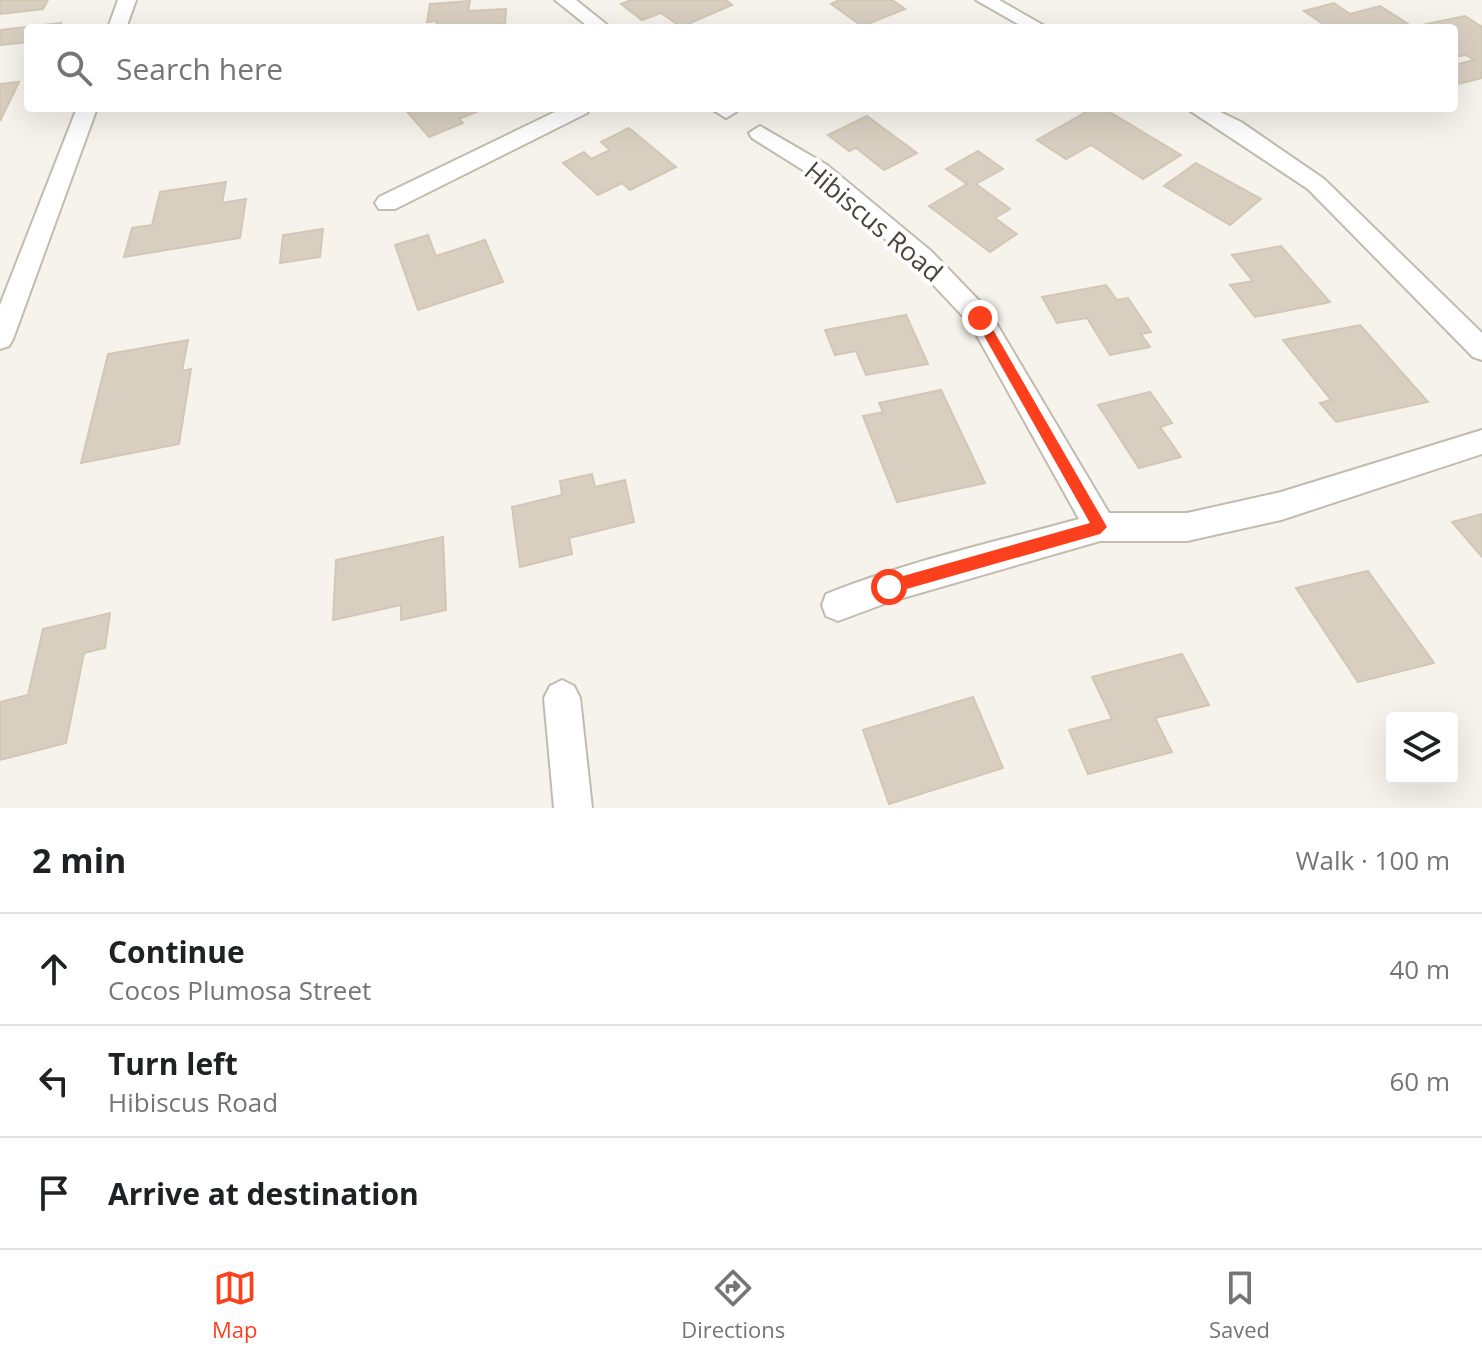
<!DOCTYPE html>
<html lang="en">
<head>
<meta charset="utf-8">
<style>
	body { margin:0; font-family:"Open Sans",sans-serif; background:#f6f6f6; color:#202124 }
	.controls { position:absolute; right:24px; bottom:24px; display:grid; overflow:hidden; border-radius:8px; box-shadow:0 8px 32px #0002 }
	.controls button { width:72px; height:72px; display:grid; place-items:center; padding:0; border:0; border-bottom:2px solid #e0e0e0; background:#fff; color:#202124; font:40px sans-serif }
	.stop { position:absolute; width:24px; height:24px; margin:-18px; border:6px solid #fc3f1d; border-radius:50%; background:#fff }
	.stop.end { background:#fc3f1d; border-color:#fff; box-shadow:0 2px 8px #0008 }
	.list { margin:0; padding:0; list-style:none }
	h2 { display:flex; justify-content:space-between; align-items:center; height:104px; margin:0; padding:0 32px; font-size:34px }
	h2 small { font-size:26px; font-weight:400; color:#757577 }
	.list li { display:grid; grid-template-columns:52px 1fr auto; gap:24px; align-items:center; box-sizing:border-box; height:112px; padding:0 32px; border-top:2px solid #e0e0e0 }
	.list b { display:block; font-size:30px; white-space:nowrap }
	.list p { margin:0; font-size:26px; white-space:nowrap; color:#757577 }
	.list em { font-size:26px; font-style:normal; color:#757577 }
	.icon { flex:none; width:44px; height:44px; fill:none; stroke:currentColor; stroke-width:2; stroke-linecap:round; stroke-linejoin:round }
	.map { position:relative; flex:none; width:1482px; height:808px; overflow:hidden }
	.search { position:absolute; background:#fff; box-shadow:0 8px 32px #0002; left:24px; right:24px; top:24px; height:88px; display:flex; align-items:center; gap:20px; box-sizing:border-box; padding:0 28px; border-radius:8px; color:#757577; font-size:30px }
	.sheet { height:440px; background:#fff }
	nav { display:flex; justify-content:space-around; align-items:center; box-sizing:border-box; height:112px; border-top:2px solid #e0e0e0; background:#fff; font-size:22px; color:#757577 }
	nav a { display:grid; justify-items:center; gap:4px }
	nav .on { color:#fc3f1d }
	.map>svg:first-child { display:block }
	.building { fill:#d8cfc1; stroke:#d3c7b4; stroke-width:2 }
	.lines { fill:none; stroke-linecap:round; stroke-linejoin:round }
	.minor-casing { stroke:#c2bbae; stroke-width:4 }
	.minor { fill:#fff; fill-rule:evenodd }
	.route { fill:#fc3f1d }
	.labels { text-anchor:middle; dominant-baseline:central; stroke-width:8; stroke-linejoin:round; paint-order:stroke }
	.street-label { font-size:26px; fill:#4b4439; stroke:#fff }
</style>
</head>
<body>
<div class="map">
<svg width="1482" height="808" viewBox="0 0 1482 808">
	<rect width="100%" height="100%" fill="#f6f3ec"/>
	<g class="building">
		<path d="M 0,0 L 48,0 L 43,9 L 0,14 Z"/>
		<path d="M 631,0 L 726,0 L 732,5 L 681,27 L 661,13 L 642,20 L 621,4 Z"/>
		<path d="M 839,0 L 892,0 L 905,9 L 862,26 L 831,4 Z"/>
		<path d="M 470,1 L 468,11 L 506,9 L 505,24 L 435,28 L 437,21 L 427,22 L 430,4 Z"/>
		<path d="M 1334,3 L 1350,14 L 1380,6 L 1407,23 L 1388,28 L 1324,28 L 1327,27 L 1304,11 Z"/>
		<path d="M 1465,16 L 1482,27 L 1482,78 L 1454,85 L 1454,65 L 1474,60 L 1466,55 L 1454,57 L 1454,28 L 1412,27 Z"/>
		<path d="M 61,23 L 58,28 L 28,28 L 28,42 L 0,45 L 1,30 Z"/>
		<path d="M 19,82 L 0,121 L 0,84 Z"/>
		<path d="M 404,108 L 486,108 L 459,119 L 463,123 L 429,137 Z"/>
		<path d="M 1093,108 L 1103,108 L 1181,155 L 1143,179 L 1091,145 L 1066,159 L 1037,140 Z"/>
		<path d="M 867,116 L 917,153 L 884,170 L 856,148 L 849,151 L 828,135 Z"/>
		<path d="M 629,128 L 676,167 L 630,190 L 622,183 L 598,195 L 563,163 L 584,152 L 591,159 L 610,150 L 601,142 Z"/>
		<path d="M 978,151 L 1003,169 L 976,184 L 1010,209 L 995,218 L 1017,234 L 990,252 L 929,206 L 967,184 L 946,169 Z"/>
		<path d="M 1196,163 L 1261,199 L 1230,225 L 1164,186 Z"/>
		<path d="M 226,182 L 222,203 L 246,199 L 240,238 L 124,257 L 132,228 L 152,225 L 160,192 Z"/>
		<path d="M 323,229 L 320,257 L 280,263 L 283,235 Z"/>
		<path d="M 428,235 L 436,256 L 485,240 L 503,282 L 418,310 L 395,245 Z"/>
		<path d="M 1281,246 L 1330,302 L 1255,317 L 1230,285 L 1253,281 L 1232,255 Z"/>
		<path d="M 1106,285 L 1117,300 L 1128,298 L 1151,332 L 1141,334 L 1150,347 L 1110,355 L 1087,318 L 1057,323 L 1042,297 Z"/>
		<path d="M 906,315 L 928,364 L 866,375 L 856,351 L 835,355 L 825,330 Z"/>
		<path d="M 1360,325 L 1428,402 L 1336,422 L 1320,403 L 1331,400 L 1283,340 Z"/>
		<path d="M 188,340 L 182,371 L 191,369 L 179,444 L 81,463 L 108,354 Z"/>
		<path d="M 941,390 L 985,483 L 897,502 L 863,416 L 883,412 L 879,403 Z"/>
		<path d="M 1150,392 L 1172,423 L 1160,427 L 1181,457 L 1139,468 L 1098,405 Z"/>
		<path d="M 592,474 L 595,487 L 625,480 L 634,522 L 569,538 L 572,554 L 520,567 L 512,507 L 562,495 L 560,481 Z"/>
		<path d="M 1482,514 L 1482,557 L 1452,522 Z"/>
		<path d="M 443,537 L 446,610 L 401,620 L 401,605 L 333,620 L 336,560 Z"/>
		<path d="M 1368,571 L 1434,663 L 1358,682 L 1296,588 Z"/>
		<path d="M 110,613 L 105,648 L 84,653 L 66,743 L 0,760 L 0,702 L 28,695 L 43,629 Z"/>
		<path d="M 1182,654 L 1209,705 L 1155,718 L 1172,752 L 1088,774 L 1069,730 L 1112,719 L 1092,677 Z"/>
		<path d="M 973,697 L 1003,768 L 889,804 L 863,730 Z"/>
	</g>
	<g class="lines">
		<defs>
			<g id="minor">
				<path d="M 118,0 L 136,0 L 126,28 L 108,28 Z"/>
				<path d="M 555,0 L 576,0 L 611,28 L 590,28 Z"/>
				<path d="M 976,0 L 999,0 L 1048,28 L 1025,28 Z"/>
				<path d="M 77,108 L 97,108 L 13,339 L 9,346 L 0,349 L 0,305 Z"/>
				<path d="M 563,108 L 590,108 L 587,113 L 395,209 L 379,209 L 375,203 L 379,197 Z"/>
				<path d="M 710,108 L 734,108 L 736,112 L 726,118 Z"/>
				<path d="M 1186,108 L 1212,108 L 1241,122 L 1324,179 L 1482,333 L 1482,360 L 1473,357 L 1308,189 Z"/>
				<path d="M 760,126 L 827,165 L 931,251 L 989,311 L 1109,513 L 1187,513 L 1281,492 L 1482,430 L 1482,454 L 1281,520 L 1187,541 L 1100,541 L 889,602 L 838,621 L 826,616 L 822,605 L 826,594 C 908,561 995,542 1079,519 L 971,325 L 913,263 L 811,175 L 752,138 L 749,133 Z"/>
				<path d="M 562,680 L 574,686 L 580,698 L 592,808 L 554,808 L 544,698 L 550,686 Z"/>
			</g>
		</defs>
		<use href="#minor" class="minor-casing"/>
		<use href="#minor" class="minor"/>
	</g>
	<path class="route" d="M 980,313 L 984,314 L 1107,527 L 1100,534 L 889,594 L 882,587 L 889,580 L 1090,523 L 974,318 Z"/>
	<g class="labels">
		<g class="street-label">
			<text transform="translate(874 221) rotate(40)">Hibiscus Road</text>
		</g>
	</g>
</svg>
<div class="controls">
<button><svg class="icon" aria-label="layers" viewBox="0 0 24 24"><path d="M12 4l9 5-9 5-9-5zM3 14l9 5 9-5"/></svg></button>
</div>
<div class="stop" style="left:889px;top:587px"></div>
<div class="stop end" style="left:980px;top:318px"></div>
<div class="search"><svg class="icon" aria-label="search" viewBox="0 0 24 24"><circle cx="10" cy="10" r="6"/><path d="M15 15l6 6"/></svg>Search here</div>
</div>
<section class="sheet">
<h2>2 min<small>Walk · 100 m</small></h2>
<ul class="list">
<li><svg class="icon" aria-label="ahead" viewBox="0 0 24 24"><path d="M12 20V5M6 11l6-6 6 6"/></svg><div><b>Continue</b><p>Cocos Plumosa Street</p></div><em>40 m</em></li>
<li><svg class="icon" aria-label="left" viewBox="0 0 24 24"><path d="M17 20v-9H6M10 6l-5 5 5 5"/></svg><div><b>Turn left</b><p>Hibiscus Road</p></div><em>60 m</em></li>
<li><svg class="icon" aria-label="arrive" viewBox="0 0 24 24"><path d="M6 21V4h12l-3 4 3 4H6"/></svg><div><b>Arrive at destination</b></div></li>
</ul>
</section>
<nav>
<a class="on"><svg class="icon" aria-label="map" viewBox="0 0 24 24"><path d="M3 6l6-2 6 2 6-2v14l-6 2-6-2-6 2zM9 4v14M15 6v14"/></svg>Map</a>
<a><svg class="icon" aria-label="directions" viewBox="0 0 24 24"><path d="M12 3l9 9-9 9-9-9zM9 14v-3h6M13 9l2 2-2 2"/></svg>Directions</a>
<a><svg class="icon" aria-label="saved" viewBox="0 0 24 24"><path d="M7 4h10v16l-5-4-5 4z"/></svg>Saved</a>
</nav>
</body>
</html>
